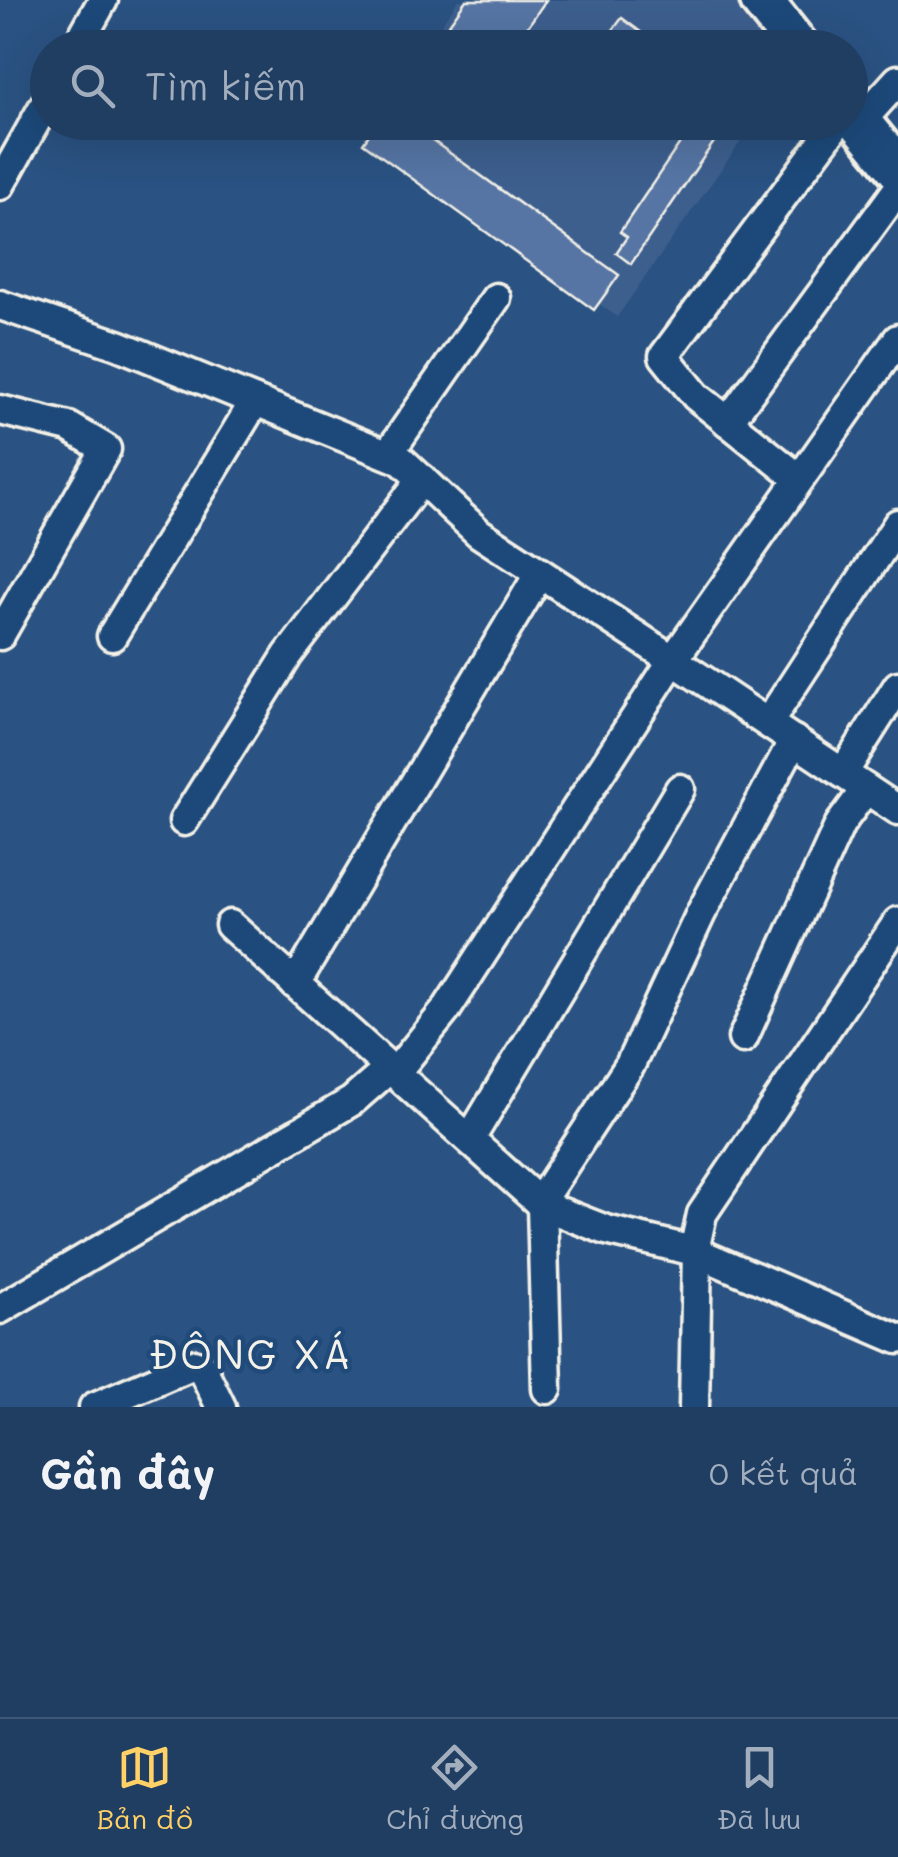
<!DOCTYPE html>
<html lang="vi">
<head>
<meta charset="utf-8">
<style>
	body { margin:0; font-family:Mali,sans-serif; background:#2d496b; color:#f1f3f6 }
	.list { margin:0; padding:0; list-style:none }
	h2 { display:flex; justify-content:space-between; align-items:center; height:130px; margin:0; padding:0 40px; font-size:42px }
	h2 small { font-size:32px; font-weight:400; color:#a2aebe }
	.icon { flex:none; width:55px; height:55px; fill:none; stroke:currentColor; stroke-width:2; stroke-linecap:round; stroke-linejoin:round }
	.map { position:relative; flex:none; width:898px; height:1407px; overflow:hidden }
	.search { position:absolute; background:#203e62; box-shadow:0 10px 40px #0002; left:30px; right:30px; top:30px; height:110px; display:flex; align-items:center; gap:25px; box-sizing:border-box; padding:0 35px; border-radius:55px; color:#a2aebe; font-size:38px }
	.sheet { height:310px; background:#203e62 }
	nav { display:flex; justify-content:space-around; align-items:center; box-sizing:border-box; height:140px; border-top:2px solid #3d5777; background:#203e62; font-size:28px; color:#a2aebe }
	nav a { display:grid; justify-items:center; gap:5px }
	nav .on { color:#ffd166 }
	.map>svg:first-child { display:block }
	.built { fill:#3c5f8e }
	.building { fill:#5775a4; stroke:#f4f1e8; stroke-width:2.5 }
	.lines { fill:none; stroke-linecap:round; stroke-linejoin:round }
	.street-casing { stroke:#f4f1e8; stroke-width:35 }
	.secondary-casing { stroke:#f4f1e8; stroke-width:48 }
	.street { stroke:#1f4a7a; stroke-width:28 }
	.secondary { stroke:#1f4a7a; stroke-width:40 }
	.labels { text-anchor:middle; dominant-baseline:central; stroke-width:9; stroke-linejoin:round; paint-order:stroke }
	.quarter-label { font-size:40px; letter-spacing:2.5px; fill:#f4f1e8; stroke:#1f4a7a }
</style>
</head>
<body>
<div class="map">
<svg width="898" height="1407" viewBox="0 0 898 1407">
	<rect width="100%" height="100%" fill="#2a5282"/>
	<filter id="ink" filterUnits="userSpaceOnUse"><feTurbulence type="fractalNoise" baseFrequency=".01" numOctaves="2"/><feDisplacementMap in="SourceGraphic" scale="20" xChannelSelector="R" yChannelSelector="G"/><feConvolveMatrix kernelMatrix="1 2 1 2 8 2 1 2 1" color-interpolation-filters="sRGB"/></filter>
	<g filter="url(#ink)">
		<g class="built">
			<path d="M 458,0 L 732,0 L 781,48 L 425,48 Z"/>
			<path d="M 373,122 L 754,123 L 617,317 L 365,134 Z"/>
		</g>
		<g class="building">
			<path d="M 466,0 L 546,0 L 513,48 L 482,48 L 449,24 Z"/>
			<path d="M 622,18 L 662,48 L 600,47 Z"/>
			<path d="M 445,28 L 472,48 L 431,48 Z"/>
			<path d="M 378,122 L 419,122 L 415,128 L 619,275 L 594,310 L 363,143 Z"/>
			<path d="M 699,127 L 716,139 L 631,264 L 616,253 L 627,237 L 620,232 L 688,131 L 694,134 Z"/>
		</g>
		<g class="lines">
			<defs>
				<g id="street">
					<path d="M 76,48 L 103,0"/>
					<path d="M 860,122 L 898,80"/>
					<path d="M 0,185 L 48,99"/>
					<path d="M 0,305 L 118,345 L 401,460 L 479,533 L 673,660 L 898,339"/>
					<path d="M 0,410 L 69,427 L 106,449 L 0,635"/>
					<path d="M 728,422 L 898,189"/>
					<path d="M 388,454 L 496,298"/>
					<path d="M 798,478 L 696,396 L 664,356 L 838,122"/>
					<path d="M 112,636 L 255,401"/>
					<path d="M 768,723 L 898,524"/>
					<path d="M 843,773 L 898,686"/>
					<path d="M 184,821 L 288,655 L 422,479"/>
					<path d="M 230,925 L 542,1205 L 606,1230 L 694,1251 L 702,1214 L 898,922"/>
					<path d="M 295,984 L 540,573"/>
					<path d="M 743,1038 L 840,824 L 866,789"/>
					<path d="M 395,1073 L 446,1010 L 673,660 L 898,810"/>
					<path d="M 470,1139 L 680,789"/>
					<path d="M 539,1203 L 630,1065 L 701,913 L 794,740"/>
					<path d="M 542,1205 L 547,1389"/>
					<path d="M 694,1251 L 898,1339"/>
					<path d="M 0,1309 L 352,1101 L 390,1068"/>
					<path d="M 94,1407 L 194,1364 L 202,1368 L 221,1407"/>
					<path d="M 694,1407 L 697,1252"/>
				</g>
				<g id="secondary">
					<path d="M 761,0 L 799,48"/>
					<path d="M 850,110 L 898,169"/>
				</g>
			</defs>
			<use href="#street" class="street-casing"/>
			<use href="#secondary" class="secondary-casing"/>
			<use href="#street" class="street"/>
			<use href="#secondary" class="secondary"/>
		</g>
	</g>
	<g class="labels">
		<g class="quarter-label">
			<text x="251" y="1353">ĐÔNG XÁ</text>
		</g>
	</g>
</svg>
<div class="search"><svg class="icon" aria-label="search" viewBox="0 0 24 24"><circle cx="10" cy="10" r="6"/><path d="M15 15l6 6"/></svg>Tìm kiếm</div>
</div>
<section class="sheet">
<h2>Gần đây<small>0 kết quả</small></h2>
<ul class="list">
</ul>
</section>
<nav>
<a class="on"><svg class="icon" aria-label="map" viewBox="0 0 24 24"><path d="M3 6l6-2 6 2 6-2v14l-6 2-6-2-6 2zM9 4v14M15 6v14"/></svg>Bản đồ</a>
<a><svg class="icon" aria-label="directions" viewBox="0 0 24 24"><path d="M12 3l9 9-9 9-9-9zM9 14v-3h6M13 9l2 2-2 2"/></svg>Chỉ đường</a>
<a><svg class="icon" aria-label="saved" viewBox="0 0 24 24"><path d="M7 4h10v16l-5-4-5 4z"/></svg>Đã lưu</a>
</nav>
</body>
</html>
